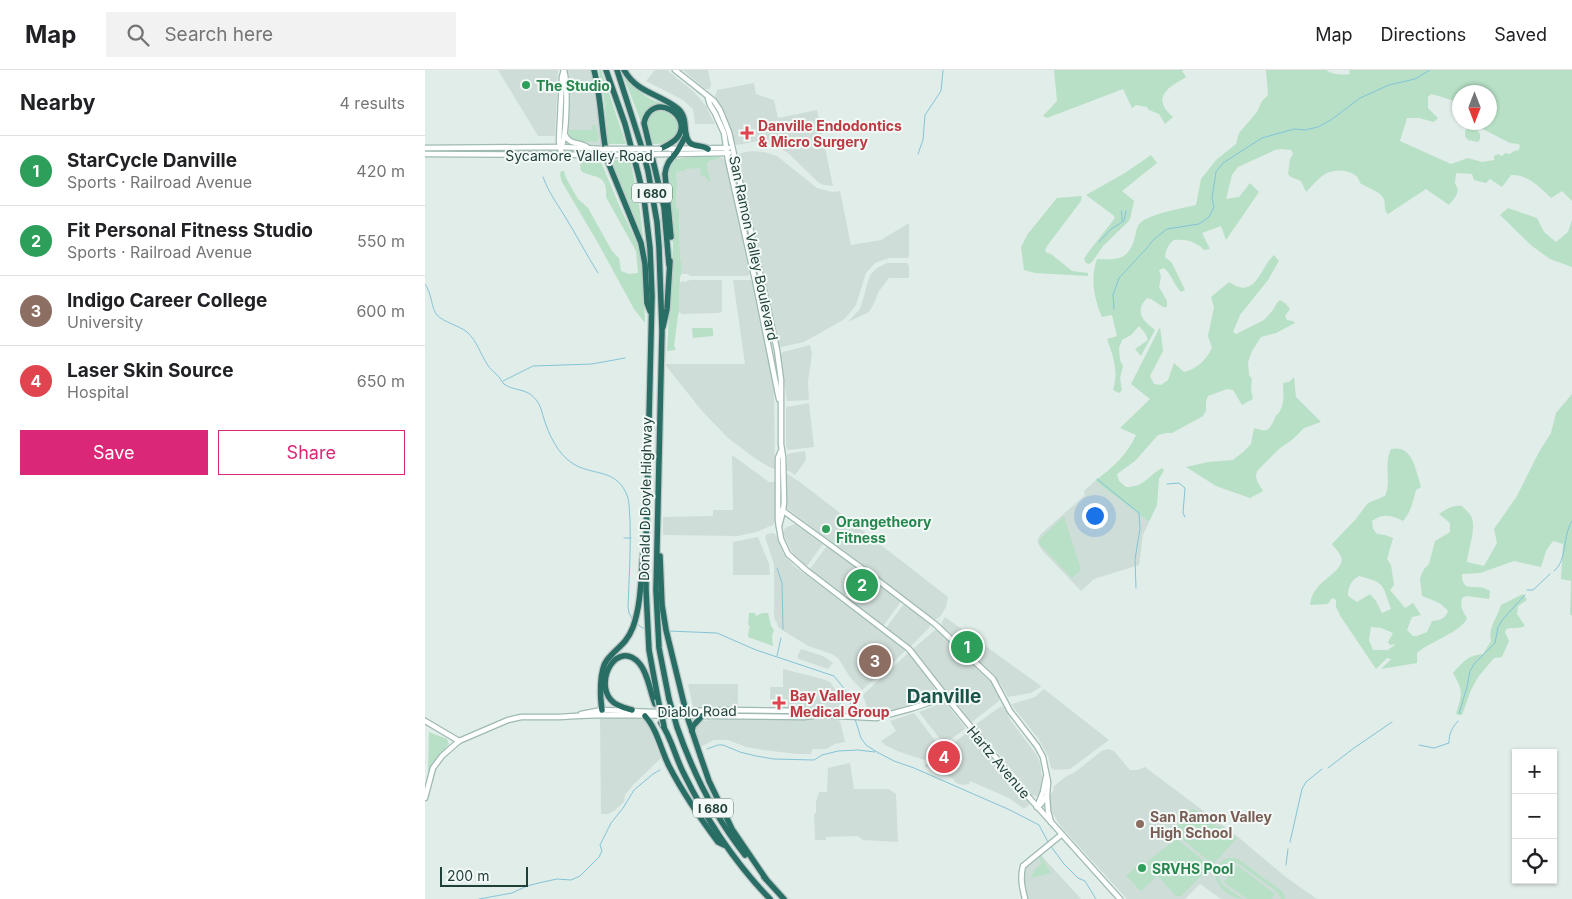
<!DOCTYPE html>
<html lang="en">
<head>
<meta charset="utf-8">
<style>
	body { margin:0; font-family:Inter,sans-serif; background:#f2f2f2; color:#202124 }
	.controls { position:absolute; right:15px; bottom:15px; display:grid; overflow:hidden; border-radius:0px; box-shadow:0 1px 4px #0004 }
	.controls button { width:45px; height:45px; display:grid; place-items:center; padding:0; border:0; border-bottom:1px solid #e0e0e0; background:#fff; color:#202124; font:25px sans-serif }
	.compass { position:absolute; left:1027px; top:15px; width:45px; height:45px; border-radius:50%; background:#fff; box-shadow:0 1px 4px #0004; rotate:180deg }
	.scale { position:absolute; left:15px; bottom:12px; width:88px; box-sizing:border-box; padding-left:5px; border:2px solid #1f3f39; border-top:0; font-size:14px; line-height:18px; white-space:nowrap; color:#1f3f39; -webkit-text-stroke:4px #f2f9f6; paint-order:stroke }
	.you { position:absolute; left:669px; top:445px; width:18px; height:18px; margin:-12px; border:4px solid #fff; border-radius:50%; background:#1a73e8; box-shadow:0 0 0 8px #1a73e833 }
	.badge { display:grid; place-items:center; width:32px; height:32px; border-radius:50%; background:#db2777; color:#fff; font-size:16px; font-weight:700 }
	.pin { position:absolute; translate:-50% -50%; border:2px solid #fff; box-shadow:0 1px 5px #0006 }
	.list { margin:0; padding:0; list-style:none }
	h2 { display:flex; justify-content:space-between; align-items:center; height:65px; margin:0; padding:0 20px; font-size:21px }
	h2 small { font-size:16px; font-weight:400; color:#757577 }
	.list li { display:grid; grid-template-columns:32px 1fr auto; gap:15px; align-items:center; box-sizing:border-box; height:70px; padding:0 20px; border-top:1px solid #e0e0e0 }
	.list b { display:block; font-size:19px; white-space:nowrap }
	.list p { margin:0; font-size:16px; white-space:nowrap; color:#757577 }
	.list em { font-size:16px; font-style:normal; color:#757577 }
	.actions { display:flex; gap:10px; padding:15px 20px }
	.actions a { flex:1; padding:11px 0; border:1px solid #db2777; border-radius:0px; text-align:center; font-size:18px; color:#db2777 }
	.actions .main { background:#db2777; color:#fff }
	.icon { flex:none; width:28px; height:28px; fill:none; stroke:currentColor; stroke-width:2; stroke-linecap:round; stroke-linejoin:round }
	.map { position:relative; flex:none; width:1147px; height:829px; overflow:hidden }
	header { display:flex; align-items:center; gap:30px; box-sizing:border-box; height:70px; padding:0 25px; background:#fff; border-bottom:1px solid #e0e0e0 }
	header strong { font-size:24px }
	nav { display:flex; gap:28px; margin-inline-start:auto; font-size:18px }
	.search { width:350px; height:45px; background:#f2f2f2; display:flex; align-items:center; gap:12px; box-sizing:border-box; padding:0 18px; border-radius:0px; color:#757577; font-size:19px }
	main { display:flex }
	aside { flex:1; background:#fff }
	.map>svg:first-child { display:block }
	.built { fill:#cfddd8 }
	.green { fill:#b7e0c6; fill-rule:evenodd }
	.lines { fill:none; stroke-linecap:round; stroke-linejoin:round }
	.stream { stroke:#83c4d8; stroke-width:1 }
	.secondary-casing { stroke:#9ebab2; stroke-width:7 }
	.highway-casing { stroke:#c0c9c8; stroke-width:8 }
	.secondary { stroke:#fff; stroke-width:4.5 }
	.highway { stroke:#286e65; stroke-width:5.5 }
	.secondary-bridge-casing { stroke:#9ebab2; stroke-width:7; stroke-linecap:butt }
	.highway-bridge-casing { stroke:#c0c9c8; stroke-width:8; stroke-linecap:butt }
	.secondary-bridge { stroke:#fff; stroke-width:4.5 }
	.highway-bridge { stroke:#286e65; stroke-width:5.5 }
	.leisure-dot { fill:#2e9e5b; stroke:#f2f9f6; stroke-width:2 }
	.health-dot { fill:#e0444e; stroke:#f2f9f6; stroke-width:2 }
	.education-dot { fill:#8d6e63; stroke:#f2f9f6; stroke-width:2 }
	.labels { text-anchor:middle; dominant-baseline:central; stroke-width:4; stroke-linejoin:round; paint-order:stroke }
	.shield { fill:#f2f9f6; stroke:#5e7772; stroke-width:1 }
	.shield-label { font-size:12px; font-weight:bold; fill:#1f3f39 }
	.leisure-label { font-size:14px; font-weight:bold; fill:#27864d; stroke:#f2f9f6; text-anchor:start }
	.health-label { font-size:14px; font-weight:bold; fill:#be3a42; stroke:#f2f9f6; text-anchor:start }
	.street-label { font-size:14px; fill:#1f3f39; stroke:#f2f9f6 }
	.education-label { font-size:14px; font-weight:bold; fill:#785e54; stroke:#f2f9f6; text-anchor:start }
	.district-label { font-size:19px; font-weight:bold; fill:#19534a; stroke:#f2f9f6 }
</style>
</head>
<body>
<header>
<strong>Map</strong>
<div class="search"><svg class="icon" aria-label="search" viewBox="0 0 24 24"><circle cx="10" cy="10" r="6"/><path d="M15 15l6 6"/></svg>Search here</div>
<nav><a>Map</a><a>Directions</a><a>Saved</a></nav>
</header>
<main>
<aside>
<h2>Nearby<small>4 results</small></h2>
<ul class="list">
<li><span class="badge" style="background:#2e9e5b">1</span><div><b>StarCycle Danville</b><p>Sports · Railroad Avenue</p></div><em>420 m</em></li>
<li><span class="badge" style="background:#2e9e5b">2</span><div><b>Fit Personal Fitness Studio</b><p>Sports · Railroad Avenue</p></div><em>550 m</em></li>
<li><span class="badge" style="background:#8d6e63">3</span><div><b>Indigo Career College</b><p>University</p></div><em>600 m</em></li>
<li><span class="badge" style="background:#e0444e">4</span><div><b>Laser Skin Source</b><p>Hospital</p></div><em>650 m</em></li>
</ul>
<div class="actions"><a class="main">Save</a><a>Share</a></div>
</aside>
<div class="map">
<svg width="1147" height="829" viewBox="0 0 1147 829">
	<rect width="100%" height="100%" fill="#e1ede8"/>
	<g class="built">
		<path d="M 73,0 L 133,0 L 130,66 L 113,66 Z"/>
		<path d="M 139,0 L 169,0 L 179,79 L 146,73 L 139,64 Z"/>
		<path d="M 230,0 L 242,0 L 269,22 L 281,36 L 290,54 L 270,54 L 268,39 L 258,30 L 221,11 Z"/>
		<path d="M 258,0 L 283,0 L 286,15 L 285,19 L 280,19 Z"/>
		<path d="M 329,13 L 331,24 L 349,30 L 353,48 L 392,40 L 408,116 L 399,115 L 394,113 L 363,83 L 348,74 L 333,71 L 312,75 L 309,73 L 301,45 L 290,27 L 292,20 Z"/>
		<path d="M 327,81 L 339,82 L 352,86 L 392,118 L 407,122 L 415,121 L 426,175 L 456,170 L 484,153 L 484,186 L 483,188 L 464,188 L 450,193 L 441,203 L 431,235 L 423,245 L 418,250 L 379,272 L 356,277 L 354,277 L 352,274 L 312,89 L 313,85 L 316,83 Z"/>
		<path d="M 294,87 L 298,88 L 301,92 L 325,204 L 322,206 L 266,206 L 262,204 L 257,204 L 255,183 L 254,139 L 251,138 L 252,113 L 251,102 L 260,101 L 259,99 L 282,94 L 284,91 L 294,89 Z"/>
		<path d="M 462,193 L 482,193 L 484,196 L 484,208 L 464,208 L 454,221 L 449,233 L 444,242 L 423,252 L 435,239 L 445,205 L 452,198 Z"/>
		<path d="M 265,210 L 297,210 L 297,242 L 293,243 L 257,244 L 254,242 L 255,213 L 257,211 L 260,212 Z"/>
		<path d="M 308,210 L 325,210 L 327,211 L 328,214 L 347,300 L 349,317 L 350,399 L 344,397 L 331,389 L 303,368 L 277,341 L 241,296 L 241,294 L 320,294 Z"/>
		<path d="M 385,275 L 387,284 L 383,312 L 384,330 L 368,331 L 362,331 L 355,285 L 358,282 Z"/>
		<path d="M 384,333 L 389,377 L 363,380 L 361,377 L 361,337 Z"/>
		<path d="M 380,381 L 381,390 L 370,405 L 364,401 L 361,401 L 362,384 Z"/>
		<path d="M 307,385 L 344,412 L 350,412 L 350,451 L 348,455 L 331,462 L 313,466 L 238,465 L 238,447 L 288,446 L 288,440 L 308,440 Z"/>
		<path d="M 361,403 L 375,412 L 523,527 L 521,537 L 515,547 L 511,549 L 508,549 L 363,439 L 361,436 Z"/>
		<path d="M 670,411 L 724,452 L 718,465 L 714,495 L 669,509 L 656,521 L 616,479 L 612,471 L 615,465 L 660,425 L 659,421 Z"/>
		<path d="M 370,454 L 398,474 L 382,496 L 371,490 L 360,468 L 358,463 L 360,458 Z"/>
		<path d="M 348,463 L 351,465 L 358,483 L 369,496 L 480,579 L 480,581 L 464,596 L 437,620 L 425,607 L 413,588 L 407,584 L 383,576 L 354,558 L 349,547 L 349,494 L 340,467 L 342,464 Z"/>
		<path d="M 333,467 L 344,494 L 345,505 L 308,505 L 308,472 Z"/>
		<path d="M 401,477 L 404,477 L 436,501 L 435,505 L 419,526 L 385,501 L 385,499 Z"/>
		<path d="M 442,506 L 475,531 L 475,533 L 458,556 L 423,529 Z"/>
		<path d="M 479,534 L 505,555 L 504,558 L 485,577 L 461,558 Z"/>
		<path d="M 520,547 L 616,616 L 617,616 L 606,623 L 583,627 L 576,615 L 569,606 L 516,556 L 517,552 Z"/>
		<path d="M 510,560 L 512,560 L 528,573 L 566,610 L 573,626 L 575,628 L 574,631 L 547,652 L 545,652 L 488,581 L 488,579 Z"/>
		<path d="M 376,579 L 398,586 L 408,593 L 403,599 L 374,589 L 372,587 Z"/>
		<path d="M 483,583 L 486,584 L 503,607 L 512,622 L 512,625 L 460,643 L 445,644 L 438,626 L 439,624 Z"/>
		<path d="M 358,599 L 398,609 L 405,612 L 415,626 L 418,642 L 373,639 L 285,639 L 268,637 L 263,614 L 313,614 L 313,637 L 345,638 L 345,617 L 358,617 Z"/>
		<path d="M 619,619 L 684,670 L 645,699 L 629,700 L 626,698 L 623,686 L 613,668 L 588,637 L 587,634 L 610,627 Z"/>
		<path d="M 520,632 L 540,657 L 540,659 L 519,674 L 494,642 Z"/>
		<path d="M 576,636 L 579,637 L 586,651 L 611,684 L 615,692 L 617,708 L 615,722 L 613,726 L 609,726 L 604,724 L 604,721 L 563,671 L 549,658 L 550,655 Z"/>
		<path d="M 489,643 L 515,677 L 499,690 L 472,681 L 460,675 L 456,671 L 471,661 L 465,651 Z"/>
		<path d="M 175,648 L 211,648 L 217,649 L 222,652 L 236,688 L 208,715 L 200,725 L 199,732 L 189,741 L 183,744 L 176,744 Z"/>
		<path d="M 312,648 L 394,648 L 413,650 L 415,651 L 420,672 L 410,674 L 401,679 L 387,679 L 386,684 L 372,684 L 338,680 L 321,677 L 303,670 L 289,670 L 275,677 L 270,660 L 270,657 L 275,651 Z"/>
		<path d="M 544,661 L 605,734 L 599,739 L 584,728 L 545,711 L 544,714 L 538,715 L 531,713 L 527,708 L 499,696 Z"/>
		<path d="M 683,679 L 689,681 L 705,700 L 713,700 L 720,697 L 812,766 L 862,808 L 892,829 L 796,829 L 775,814 L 760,829 L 702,829 L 637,758 L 628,744 L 625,736 L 625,726 L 628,721 L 629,716 L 640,707 L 650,702 L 678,680 Z"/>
		<path d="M 425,693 L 429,719 L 464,719 L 471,724 L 473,772 L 438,770 L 433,766 L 401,767 L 401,770 L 390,770 L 389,744 L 391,743 L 391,732 L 394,722 L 402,722 L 403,698 Z"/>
		<path d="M 616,785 L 656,829 L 603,829 L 599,807 L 600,801 L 603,795 Z"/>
	</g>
	<g class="green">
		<path d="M 174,0 L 176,0 L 201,74 L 184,74 L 183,73 L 179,29 Z"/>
		<path d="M 629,0 L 759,0 L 757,1 L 761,7 C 744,17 725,27 748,47 L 740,54 L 734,44 L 724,40 L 722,37 L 711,35 L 707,38 L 698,19 L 622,48 L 618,46 L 632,31 Z"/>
		<path d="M 841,0 L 901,0 C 908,5 916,5 925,4 L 924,0 L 1147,0 L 1147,131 L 1137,121 L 1126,128 C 1115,117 1102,104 1086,105 L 1077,117 L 1065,109 L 1061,113 L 1049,110 L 1047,104 L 1031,103 L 1030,113 L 1033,120 L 1031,126 L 1024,135 L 1001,119 L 963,144 C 958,139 961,135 959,129 C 955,121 942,118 935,113 C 933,100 912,98 902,103 C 894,107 887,116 881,122 L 876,111 L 866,107 L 863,104 L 865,89 L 868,84 L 866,80 L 856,79 L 850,80 L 813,97 L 807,105 L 801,129 L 814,127 L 825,113 L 834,122 L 801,170 L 796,156 L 777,163 L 785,179 L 779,180 C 771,171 760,169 749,170 C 743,174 741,180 740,187 L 747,193 L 760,220 L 756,222 C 748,214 748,206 739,198 L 734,200 L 736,207 L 734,217 L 742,231 L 742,237 L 738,237 L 726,229 L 722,228 C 709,242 718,251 730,260 L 716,286 L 710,279 L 723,270 L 720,263 L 714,256 L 706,265 L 697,270 L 694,278 L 695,290 L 698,296 L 695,308 L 697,320 L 694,323 L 688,320 C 694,302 688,286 682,269 L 692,266 L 687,245 L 677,247 C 669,228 665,209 672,189 C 693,190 704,190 710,167 C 711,162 712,156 715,153 C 727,143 755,139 771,135 L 776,109 L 791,90 L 811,74 L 814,63 L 832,42 L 837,31 L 843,25 ZM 1034,22 L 1064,22 L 1064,52 L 1047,53 L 1040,61 L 1040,66 L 1043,70 L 1053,72 L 1055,69 L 1055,64 L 1052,60 L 1054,57 L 1085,73 L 1094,74 L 1095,76 L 1094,80 L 1089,81 L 1085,84 L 1080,83 L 1077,86 L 1073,84 L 1069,86 L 1069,90 L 1057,92 L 1043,88 L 1026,94 L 975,71 L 982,48 L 994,48 L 1009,52 L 1013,48 L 1003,38 L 1003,27 L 1006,24 C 1016,26 1025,31 1034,31 Z"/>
		<path d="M 198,5 C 208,13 221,31 235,32 C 230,40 220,43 216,52 Z"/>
		<path d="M 234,40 C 254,41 262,65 242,72 C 237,74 231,74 226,74 C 223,60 217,47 234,40 Z"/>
		<path d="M 167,55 L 171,55 L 171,59 L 172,60 L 174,69 L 172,72 L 148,71 L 145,68 L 143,60 L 169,60 L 166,59 Z"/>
		<path d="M 726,85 L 732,93 L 697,121 L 709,131 L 705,149 L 703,152 L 678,176 L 667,192 L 664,194 L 661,193 L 659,189 L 662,184 L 690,148 L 688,145 L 661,125 L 700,103 Z"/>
		<path d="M 266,87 L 294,87 L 294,89 L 284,91 L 282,94 L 283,99 L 282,99 L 286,112 L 283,111 L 280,106 L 276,106 L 275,98 L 260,99 L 260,101 L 251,102 L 252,113 L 251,138 L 254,139 L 255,183 L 257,202 L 255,207 L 254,242 L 253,245 L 249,276 L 251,280 L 242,281 L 248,177 L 247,148 L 242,107 L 243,97 L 250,89 Z"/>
		<path d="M 205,89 L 214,134 L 219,174 L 187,95 L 187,92 L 190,90 Z"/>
		<path d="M 159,91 L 176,92 L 194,135 L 213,175 L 218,199 L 220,253 L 209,239 L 173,173 L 137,112 L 135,105 L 136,101 L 139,101 L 141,108 L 153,129 L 163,138 L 187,181 L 194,188 L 196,201 L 204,204 L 213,203 L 211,181 L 181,127 C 183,102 168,109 156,101 L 155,95 Z"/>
		<path d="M 657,126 L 656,131 L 622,176 L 620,180 L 622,183 L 626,184 L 647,201 L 663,203 L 663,206 L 610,203 L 599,200 L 596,177 L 602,165 L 632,128 Z"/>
		<path d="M 1083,138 L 1112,148 L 1119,162 L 1131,172 L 1143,162 L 1147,150 L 1147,197 L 1125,189 L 1107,176 L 1075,145 Z"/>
		<path d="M 849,185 L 854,191 L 843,210 L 815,245 L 808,262 L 811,264 L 839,250 L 848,240 L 852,233 L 855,230 L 861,234 L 865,239 L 860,246 L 862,250 L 868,251 L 870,253 L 851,263 L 836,267 L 827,281 L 823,292 L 824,305 L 827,309 L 826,320 L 828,329 L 817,335 L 808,320 L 802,319 L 783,326 L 781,332 L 781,340 L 778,346 L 747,363 L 741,363 L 733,365 L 710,391 L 692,404 L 694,411 L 701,417 C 720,417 721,407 737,398 L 739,400 L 734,409 L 732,435 L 724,452 L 670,411 C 687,398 702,385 711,365 L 695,358 L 725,329 L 706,314 L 735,257 L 738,281 L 725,306 L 729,314 L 736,315 L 743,310 L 749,293 L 759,302 C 772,299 781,290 787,278 L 783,266 L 789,237 L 786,227 L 804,212 C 831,231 835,197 849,185 Z"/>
		<path d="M 267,258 L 286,258 L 288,259 L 288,266 L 268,268 Z"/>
		<path d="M 869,307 L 871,327 L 896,352 L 879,358 L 868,369 L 854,379 L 833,400 C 828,408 834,414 838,421 L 825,428 L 791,416 L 761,397 L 783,392 L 808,390 L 818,382 L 826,374 L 829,358 C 844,363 844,360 850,348 C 852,343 853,345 855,341 C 860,332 858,322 858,313 L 864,312 Z"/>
		<path d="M 1147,324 L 1147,546 L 1145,544 L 1146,511 L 1136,509 L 1138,474 L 1128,471 L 1121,481 L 1116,497 L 1089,491 L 1055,503 L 1037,504 C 1037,522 1047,515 1058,518 C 1060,518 1063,520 1065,521 L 1064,529 L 1042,526 L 1037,528 C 1035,536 1037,541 1042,548 C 1038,561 1004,572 992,583 L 992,593 L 956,599 L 966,589 L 962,588 L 951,599 L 916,547 L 911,537 L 911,530 L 907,528 L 903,534 L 885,535 C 886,528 888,522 893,517 C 899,509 921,497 916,487 C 915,482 909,478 907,474 L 930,450 L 943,433 L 960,426 C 967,410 958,396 966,379 C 988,374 991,401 996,417 L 991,420 C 988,431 986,442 978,451 C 967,445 957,443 947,451 L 948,459 L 952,464 L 960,465 L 968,468 L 962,489 L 966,495 L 969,515 L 965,520 L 980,538 L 988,533 L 996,545 L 987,547 L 982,560 L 988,566 L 992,566 L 1002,562 L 1007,551 C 1014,551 1021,548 1023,541 C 1016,532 1007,530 997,526 L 995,508 L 999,499 L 1004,494 L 1010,471 L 1025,462 L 1025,453 L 1014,444 C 1021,439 1028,435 1037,436 C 1040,439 1044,443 1046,446 C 1052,458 1043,479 1042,492 L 1059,496 L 1072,473 L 1069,459 L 1092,426 L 1114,382 L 1126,363 L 1131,343 ZM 934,506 C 961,513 957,514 966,539 L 957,543 L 951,531 L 945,524 L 932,532 L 923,526 C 923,517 926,510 934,506 ZM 946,557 L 956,558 L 968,563 L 963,572 L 965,575 L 971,574 L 963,580 L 948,580 L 944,570 Z"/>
		<path d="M 639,446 L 656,500 L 647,508 L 614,474 L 615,469 Z"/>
		<path d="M 1098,524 L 1102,530 L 1093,536 L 1092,544 L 1100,556 C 1093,559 1087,557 1081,559 L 1080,562 L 1084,571 L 1077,587 L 1069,588 L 1053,607 L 1046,620 L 1037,645 L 1031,644 C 1037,624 1039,622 1028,603 C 1038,592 1043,585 1058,584 L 1066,571 C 1063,557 1072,548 1076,535 Z"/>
		<path d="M 324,543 L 330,543 L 331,546 L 337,543 L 343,543 L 346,556 L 349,560 L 347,566 L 348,576 L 323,567 L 324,559 L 325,556 L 323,555 Z"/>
		<path d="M 4,662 L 22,669 L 24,674 L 7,694 L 3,705 Z"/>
		<path d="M 766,739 L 769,739 L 790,755 L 799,758 L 812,768 L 789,793 L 786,793 L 747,761 Z"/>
		<path d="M 750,770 L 753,770 L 784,795 L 774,808 L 756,826 L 751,826 L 723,795 L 722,792 Z"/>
		<path d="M 616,786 L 626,803 L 606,808 L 610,799 L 617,793 L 614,788 Z"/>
		<path d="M 803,788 L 811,788 L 816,791 L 858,822 L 860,829 L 856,829 L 851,821 L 814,794 C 803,788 787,798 795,811 C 800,818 811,824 818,829 C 798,829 775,798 803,788 Z"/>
		<path d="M 717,790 L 732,806 L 716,821 L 701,806 Z"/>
		<path d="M 812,795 L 850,824 L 847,829 L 822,829 L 799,812 Z"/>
	</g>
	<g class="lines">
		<g class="stream">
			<path d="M 493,84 L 498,70 L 500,45 L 516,21 L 518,0"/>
			<path d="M 118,107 C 124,123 131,132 139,145 C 151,164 161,184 173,203"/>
			<path d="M 696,141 L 697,145 L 697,151"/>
			<path d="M 674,172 L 686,159 L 699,151 L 701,141"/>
			<path d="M 0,214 C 7,223 6,238 12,245 C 20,253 33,255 42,262 C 52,271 55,283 62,294 C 65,299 68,301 72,305 C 75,307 76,311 79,314 C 90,322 102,317 112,331 C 116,336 117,343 119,349 C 124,365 133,384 147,393 C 166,406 190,398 201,423 C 205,431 204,441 205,450 C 206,479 204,508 203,537 L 204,543 L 208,550"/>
			<path d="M 689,239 L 688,225 L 694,208 L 721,179 L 729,169 L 742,159 L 774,154 L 784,147 L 789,137 L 787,128 L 791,102 L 798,93 L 837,68 L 869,59 L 880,60 L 893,57 L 906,50 L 935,28 L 964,15 L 990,9 L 1005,0"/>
			<path d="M 78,311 L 108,296 L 167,294 L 200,288"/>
			<path d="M 672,409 L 714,443 L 715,459 L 710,489 L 711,518"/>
			<path d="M 742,414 L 754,413 L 760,418 L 758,443 L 760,447"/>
			<path d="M 199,468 L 206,468"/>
			<path d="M 352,498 L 357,513 L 358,559"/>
			<path d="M 1129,501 C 1143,490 1137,466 1147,451"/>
			<path d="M 1102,520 L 1108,520 L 1125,504"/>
			<path d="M 211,553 L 216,557 L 220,559"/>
			<path d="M 243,561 L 292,563 L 331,580 L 409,606 L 421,621 L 425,631 L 429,645"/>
			<path d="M 352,586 L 356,568"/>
			<path d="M 1034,644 L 1042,617 L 1045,601 L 1049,594 L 1070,573 L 1073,557 L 1078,549 L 1100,525"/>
			<path d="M 430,649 L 436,668 L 441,675 L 452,682 L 469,691 L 489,698 L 585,740 L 614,755 L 623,772"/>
			<path d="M 994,675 L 1009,678 L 1024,673 C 1024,663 1027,658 1033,651"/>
			<path d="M 282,679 L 293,675 L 298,675 L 315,682 L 331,686 L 349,689 L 389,690 L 397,685 L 413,681 L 433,680 L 450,682"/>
			<path d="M 903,698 L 929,678 L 967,652"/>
			<path d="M 865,772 L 877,719 L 881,712 L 897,699"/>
			<path d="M 625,775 L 639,794 L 653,808 L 660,811 L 671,829"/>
			<path d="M 861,795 L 863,779"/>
			<path d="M 54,829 L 87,823 L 102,816 L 118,812 L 132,809 L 146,810 L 155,806 L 174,787 L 177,781 L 175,775 L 186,753 L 198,738 L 209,720 L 228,704 L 235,700"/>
		</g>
		<defs>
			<g id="secondary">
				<path d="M 250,0 L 289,31 L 295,40 L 304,62 L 352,280 L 356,310 L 356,374 L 358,387 L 359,432 L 358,441 L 354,456"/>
				<path d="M 283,28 L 285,35 L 290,43 L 299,63 L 303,90 L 330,210 L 354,329"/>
				<path d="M 140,65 C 145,76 154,71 162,77"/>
				<path d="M 136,77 C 142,67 143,12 139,1"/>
				<path d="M 0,78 L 136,77 L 179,79"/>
				<path d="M 238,79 L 303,78"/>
				<path d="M 0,84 L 190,85"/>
				<path d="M 249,84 L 304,83"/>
				<path d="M 137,86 L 134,71 L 137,7 L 139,0"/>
				<path d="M 356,381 L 353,388 L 353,451 L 356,469 L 363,484 L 381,500 L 484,579 L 527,634 L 600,723 L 695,829"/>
				<path d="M 357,440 L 438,499 L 510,554 L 568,609 L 585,641 L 612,676 L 618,687 L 623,712 L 622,725 L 616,734 L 612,737"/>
				<path d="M 156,644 L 177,640 L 229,642 L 305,640 L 385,641 L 395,645"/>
				<path d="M 0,651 L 34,671"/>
				<path d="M 622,726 L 623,741 L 626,752"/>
				<path d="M 0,728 L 8,698 L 17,686 L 34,671 L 83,650 L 96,647 L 135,647 L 150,646 L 178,645 L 379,647 L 395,645 L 451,648 L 488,638 L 521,627"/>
				<path d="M 612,737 L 618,722 L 621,707"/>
				<path d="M 600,829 C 597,817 595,808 598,796 L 636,765"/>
			</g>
			<g id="highway">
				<path d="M 169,0 C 177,31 176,62 183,92 L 216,173 L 220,194 L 222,233 L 225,241"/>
				<path d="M 181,0 L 200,54 L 213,103 L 219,128 L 225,178 L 227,226 L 221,472 L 221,520 L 224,580 L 233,629"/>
				<path d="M 192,0 L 216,75 L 223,101 L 232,152 L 234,177 L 237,261 L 231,520 L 234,578 L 244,629"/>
				<path d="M 199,0 C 212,23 233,23 252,38 C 265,48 256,64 265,73 C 270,77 278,75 283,79"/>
				<path d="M 235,79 C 241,76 248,73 252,68 C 270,45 226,20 219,53 L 239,137 L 244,195"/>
				<path d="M 246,167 L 240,104 C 241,94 245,90 251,83 C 255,77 258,71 261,65"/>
				<path d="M 238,257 L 242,239 L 245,191"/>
				<path d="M 235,486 L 237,535 L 241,560 L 262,646 L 274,682 L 284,711 L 307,759 L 341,809"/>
				<path d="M 177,640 C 175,628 174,600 182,590 C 192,577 201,575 208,557 C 216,535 216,507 218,484"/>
				<path d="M 207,640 C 200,638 191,636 186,630 C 169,611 192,569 214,593 C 223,603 225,622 230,634"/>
				<path d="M 220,646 C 232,659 236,680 244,696 C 258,723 275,748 293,772 L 299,775"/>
				<path d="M 236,653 C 246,667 250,686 258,702 C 281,749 309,792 345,829"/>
				<path d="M 252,657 C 268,703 290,747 320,785"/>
				<path d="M 267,661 L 268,656 L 277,646"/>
				<path d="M 339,807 L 359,829"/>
			</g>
		</defs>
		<use href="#secondary" class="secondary-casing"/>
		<use href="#highway" class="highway-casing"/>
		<use href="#secondary" class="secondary"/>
		<use href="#highway" class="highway"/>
		<defs>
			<g id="secondary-bridge">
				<path d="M 179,79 L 235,79"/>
				<path d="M 190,85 L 244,84"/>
			</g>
			<g id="highway-bridge">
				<path d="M 233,629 L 239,656"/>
				<path d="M 244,629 L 252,657"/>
			</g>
		</defs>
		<use href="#secondary-bridge" class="secondary-bridge-casing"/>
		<use href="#highway-bridge" class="highway-bridge-casing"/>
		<use href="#secondary-bridge" class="secondary-bridge"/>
		<use href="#highway-bridge" class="highway-bridge"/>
	</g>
	<g class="leisure-dot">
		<circle cx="101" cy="15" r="5"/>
		<circle cx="401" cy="459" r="5"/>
		<circle cx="717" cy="798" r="5"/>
	</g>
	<g class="health-dot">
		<path d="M319.5 55.5h5v5h5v5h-5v5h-5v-5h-5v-5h5z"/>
		<path d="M351.5 625.5h5v5h5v5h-5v5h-5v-5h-5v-5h5z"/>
	</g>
	<circle class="education-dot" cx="715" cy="754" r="5"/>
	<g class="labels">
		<g class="shield">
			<rect x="207" y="113.5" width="40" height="19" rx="4"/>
			<rect x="268" y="728.5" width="40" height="19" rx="4"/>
		</g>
		<g class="shield-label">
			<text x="227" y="123">I 680</text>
			<text x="288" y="738">I 680</text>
		</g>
		<g class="leisure-label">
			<text x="111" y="15">The Studio</text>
			<text x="411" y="451">Orangetheory<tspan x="411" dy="16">Fitness</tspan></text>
			<text x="727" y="798">SRVHS Pool</text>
		</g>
		<g class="health-label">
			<text x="333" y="55">Danville Endodontics<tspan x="333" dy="16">&amp; Micro Surgery</tspan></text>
			<text x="365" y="625">Bay Valley<tspan x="365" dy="16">Medical Group</tspan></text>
		</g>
		<g class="street-label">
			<text x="154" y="85">Sycamore Valley Road</text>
			<text transform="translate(329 178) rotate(78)">San Ramon Valley Boulevard</text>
			<text transform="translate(220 429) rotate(-89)">Donald D Doyle Highway</text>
			<text transform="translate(272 641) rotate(-1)">Diablo Road</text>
			<text transform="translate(574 692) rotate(50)">Hartz Avenue</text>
		</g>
		<g class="education-label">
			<text x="725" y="746">San Ramon Valley<tspan x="725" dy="16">High School</tspan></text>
		</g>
		<g class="district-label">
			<text x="519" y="626">Danville</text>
		</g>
	</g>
</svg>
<div class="controls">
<button>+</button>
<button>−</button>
<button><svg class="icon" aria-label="locate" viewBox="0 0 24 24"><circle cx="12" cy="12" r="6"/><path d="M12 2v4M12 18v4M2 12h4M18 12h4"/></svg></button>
</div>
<svg class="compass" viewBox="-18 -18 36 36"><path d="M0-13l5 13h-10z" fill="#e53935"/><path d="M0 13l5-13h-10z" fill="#757577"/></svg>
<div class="scale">200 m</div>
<div class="you"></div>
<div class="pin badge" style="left:542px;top:577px;background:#2e9e5b">1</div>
<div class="pin badge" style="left:437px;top:515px;background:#2e9e5b">2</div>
<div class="pin badge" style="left:450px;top:591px;background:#8d6e63">3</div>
<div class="pin badge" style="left:519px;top:687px;background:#e0444e">4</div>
</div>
</main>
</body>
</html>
